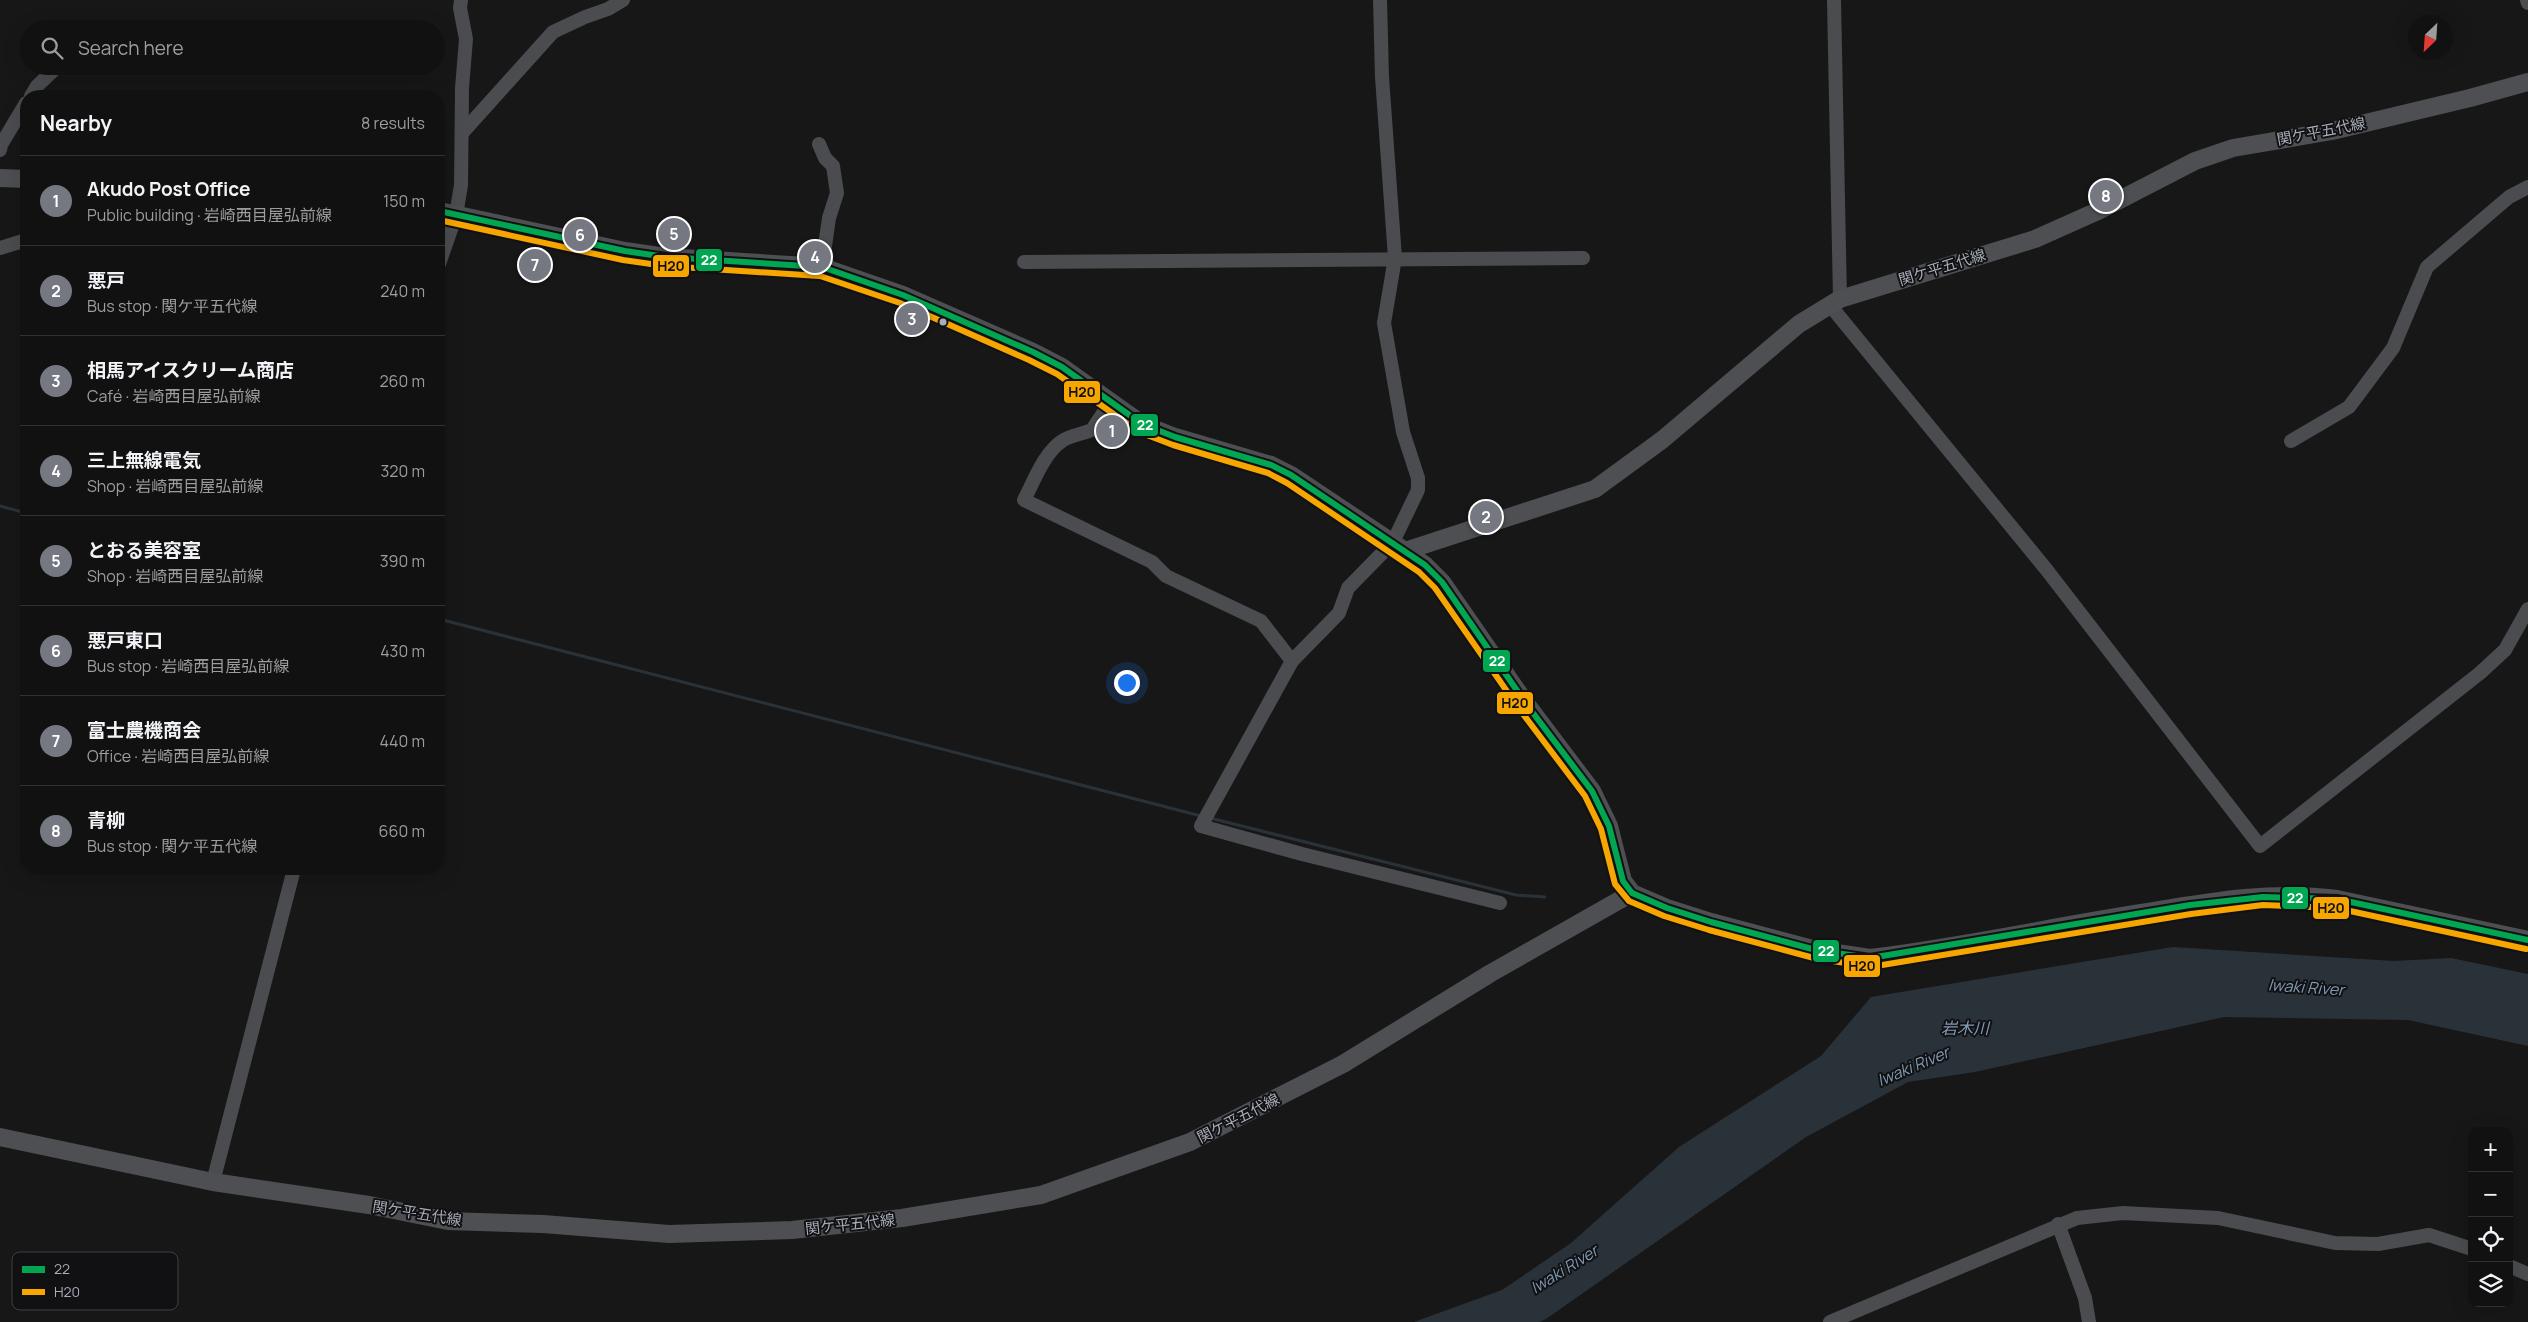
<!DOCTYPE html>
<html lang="en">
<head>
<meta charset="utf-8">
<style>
	body { margin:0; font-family:Manrope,"Noto Sans JP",sans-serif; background:#1a1a1a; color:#f1f3f6 }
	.controls { position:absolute; right:15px; bottom:15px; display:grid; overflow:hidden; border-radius:10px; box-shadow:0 5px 20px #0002 }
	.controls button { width:45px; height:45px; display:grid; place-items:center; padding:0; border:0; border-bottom:1px solid #303131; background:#111; color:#f1f3f6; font:25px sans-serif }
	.compass { position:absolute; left:2408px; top:15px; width:45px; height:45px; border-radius:50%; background:#111; box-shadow:0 5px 20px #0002; rotate:205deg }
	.you { position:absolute; left:1126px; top:682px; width:18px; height:18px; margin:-12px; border:4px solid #fff; border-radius:50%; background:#1a73e8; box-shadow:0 0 0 8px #1a73e833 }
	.badge { display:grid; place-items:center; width:32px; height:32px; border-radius:50%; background:#757880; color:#fff; font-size:16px; font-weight:700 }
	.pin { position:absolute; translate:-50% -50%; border:2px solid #fff; box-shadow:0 1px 5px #0006 }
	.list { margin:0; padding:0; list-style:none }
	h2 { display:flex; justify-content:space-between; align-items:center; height:65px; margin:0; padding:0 20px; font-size:21px }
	h2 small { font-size:16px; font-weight:400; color:#9c9d9f }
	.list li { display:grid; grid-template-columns:32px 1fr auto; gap:15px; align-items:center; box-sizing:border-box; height:90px; padding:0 20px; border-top:1px solid #303131 }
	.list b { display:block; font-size:19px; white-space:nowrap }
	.list p { margin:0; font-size:16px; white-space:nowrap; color:#9c9d9f }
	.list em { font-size:16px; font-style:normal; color:#9c9d9f }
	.icon { flex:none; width:28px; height:28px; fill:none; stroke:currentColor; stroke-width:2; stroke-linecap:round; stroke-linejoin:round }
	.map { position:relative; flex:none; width:2528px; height:1322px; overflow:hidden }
	.search { position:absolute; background:#111; box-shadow:0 5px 20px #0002; left:20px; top:20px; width:425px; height:55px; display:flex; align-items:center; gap:12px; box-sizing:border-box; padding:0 18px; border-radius:28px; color:#9c9d9f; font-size:19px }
	.panel { position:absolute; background:#111; box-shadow:0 5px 20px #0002; left:20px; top:90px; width:425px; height:785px; border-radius:20px }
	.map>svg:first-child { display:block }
	.water { fill:#2a3239 }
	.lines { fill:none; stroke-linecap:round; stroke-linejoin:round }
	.stream { stroke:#2a3239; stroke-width:3 }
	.minor { stroke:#4b4c50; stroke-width:14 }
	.major { stroke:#4d4f52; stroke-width:18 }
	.bus-1-casing { stroke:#111113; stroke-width:10 }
	.bus-2-casing { stroke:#111113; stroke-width:10 }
	.bus-1 { stroke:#00a651; stroke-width:6 }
	.bus-2 { stroke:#f7a600; stroke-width:6 }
	.bus-dot { fill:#a8adb8; stroke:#111113; stroke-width:2 }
	.labels { text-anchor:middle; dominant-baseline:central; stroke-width:4; stroke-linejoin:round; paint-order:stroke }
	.street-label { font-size:15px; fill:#a8adb8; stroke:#111113 }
	.water-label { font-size:16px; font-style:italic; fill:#7f9bb3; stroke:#111113 }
	.key { fill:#111113; stroke:#3e4045; stroke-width:1 }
	.key-label { font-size:14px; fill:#a8adb8 }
	.line-badge { stroke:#111113; stroke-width:2 }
	.badge-label { font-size:14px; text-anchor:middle; font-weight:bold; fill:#fff }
	.pale-badge-label { font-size:14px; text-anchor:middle; font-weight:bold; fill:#111 }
</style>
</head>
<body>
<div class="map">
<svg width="2528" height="1322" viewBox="0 0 2528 1322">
	<rect width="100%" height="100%" fill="#171717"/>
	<path class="water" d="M 2173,947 L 2394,961 L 2451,958 L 2528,974 L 2528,1046 L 2408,1020 L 2224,1017 L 1975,1072 L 1908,1082 L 1806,1137 L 1546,1319 L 1539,1322 L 1414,1322 L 1502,1290 L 1571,1243 L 1679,1147 L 1821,1056 L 1871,997 Z"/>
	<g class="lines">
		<g class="stream">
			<path d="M 0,506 L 26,513"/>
			<path d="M 439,619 L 1201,816"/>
			<path d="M 1210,818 L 1516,895 L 1545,897"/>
		</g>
		<g class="minor">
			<path d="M 1380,0 L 1382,77 L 1395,258 L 1384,323 L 1403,432 L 1418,478 L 1418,490 L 1393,542 L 1348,588 L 1339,613 L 1292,661 L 1201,826 L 1302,854 L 1500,903"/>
			<path d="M 1834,0 L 1840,299"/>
			<path d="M 2527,0 L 2528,3"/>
			<path d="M 31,96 L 37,86 L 58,66"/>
			<path d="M 463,132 L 553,32 L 585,17 L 608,9 L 623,0"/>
			<path d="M 819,144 L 825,158 L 833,166 L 837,193 L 829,218 L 822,267"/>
			<path d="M 0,150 L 1,145 L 26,103"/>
			<path d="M 0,248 L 26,240"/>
			<path d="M 1024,262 L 1583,258"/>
			<path d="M 439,264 L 456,215 L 461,185 L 462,88 L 466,39 L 460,8 L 461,0"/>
			<path d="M 1829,304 L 2046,569 L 2260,846 L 2480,673 L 2505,650 L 2528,609"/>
			<path d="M 1110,403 L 1092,430 C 1082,434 1071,435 1062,441 C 1044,453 1034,481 1024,500 L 1152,562 L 1166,576 L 1261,621 L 1292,661"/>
			<path d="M 2291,441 L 2349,407 L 2393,348 L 2427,267 L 2509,197 L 2528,187"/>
			<path d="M 213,1182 L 294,869"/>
			<path d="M 2058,1224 L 2085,1298 L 2089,1322"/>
			<path d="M 2509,1266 L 2528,1274"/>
			<path d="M 1830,1322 L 2077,1218 L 2123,1213 L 2218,1218 L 2335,1243 L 2378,1244 L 2429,1235 L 2472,1249"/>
		</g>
		<g class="major">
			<path d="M 0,178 L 26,179"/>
			<path d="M 439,211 L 625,251 L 666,257 L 822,267 L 903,295 L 1033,352 L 1062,367 L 1142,424 L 1175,437 L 1271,465 L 1291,475 L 1405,551 L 1425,565 L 1442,582 L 1527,705 L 1592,791 L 1609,826 L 1623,881 L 1632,893 L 1667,908 L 1711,922 L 1816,950 L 1870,958 C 1961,947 2051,927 2141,913 C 2207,902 2270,890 2337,899 L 2528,940"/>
			<path d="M 1405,551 L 1595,489 L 1662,440 L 1799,324 L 1840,299 L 2035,239 L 2100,210 L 2195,161 L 2233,148 L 2332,131 L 2470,98 L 2528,82"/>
			<path d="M 0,1137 L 213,1182 L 369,1205 L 448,1221 L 543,1224 L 669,1234 L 792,1230 L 902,1218 L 1041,1195 L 1190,1142 L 1343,1064 L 1491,973 L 1632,893"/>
		</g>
		<defs>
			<path id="bus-1" d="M 439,211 L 625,251 L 666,257 L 822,267 L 903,295 L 1033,352 L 1062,367 L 1142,424 L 1175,437 L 1271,465 L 1291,475 L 1425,565 L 1442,582 L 1527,705 L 1592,791 L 1609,826 L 1623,881 L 1632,893 L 1667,908 L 1711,922 L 1816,950 L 1870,958 L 2190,905 L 2263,897 L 2337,899 L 2528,940"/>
			<path id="bus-2" d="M 439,220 L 623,260 L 665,266 L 820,276 L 900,303 L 1029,360 L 1057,374 L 1139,432 L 1173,445 L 1268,473 L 1287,483 L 1419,572 L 1435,588 L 1520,710 L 1585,796 L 1601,829 L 1615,884 L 1629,901 L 1664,916 L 1709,930 L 1814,958 L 1870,967 L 2191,914 L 2263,905 L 2336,908 L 2526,949"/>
		</defs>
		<use href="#bus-1" class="bus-1-casing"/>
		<use href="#bus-2" class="bus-2-casing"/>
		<use href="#bus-1" class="bus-1"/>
		<use href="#bus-2" class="bus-2"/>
	</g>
	<circle class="bus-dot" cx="943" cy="322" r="4.5"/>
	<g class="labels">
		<g class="street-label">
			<text transform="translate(2321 131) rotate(-11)">関ケ平五代線</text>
			<text transform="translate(1942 267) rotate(-17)">関ケ平五代線</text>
			<text transform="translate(1238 1118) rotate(-27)">関ケ平五代線</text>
			<text transform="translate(417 1213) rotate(9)">関ケ平五代線</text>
			<text transform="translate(850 1224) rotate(-6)">関ケ平五代線</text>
		</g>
		<g class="water-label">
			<text transform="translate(2306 987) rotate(4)">Iwaki River</text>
			<text x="1965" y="1028">岩木川</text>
			<text transform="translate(1913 1066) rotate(-23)">Iwaki River</text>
			<text transform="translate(1564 1269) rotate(-32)">Iwaki River</text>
		</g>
	</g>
	<rect x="12" y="1252" width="166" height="58" rx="8" class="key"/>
	<rect x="22" y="1266" width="23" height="7" fill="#00a651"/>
	<rect x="22" y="1289" width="23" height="6" fill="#f7a600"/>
	<g class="key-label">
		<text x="54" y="1274">22</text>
		<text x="54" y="1297">H20</text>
	</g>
	<g class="line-badge">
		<rect x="695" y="248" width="28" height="24" rx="5" fill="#00a651"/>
		<rect x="652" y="254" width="38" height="24" rx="5" fill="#f7a600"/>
		<rect x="1063" y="380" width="38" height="24" rx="5" fill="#f7a600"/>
		<rect x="1130" y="413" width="29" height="24" rx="5" fill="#00a651"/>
		<rect x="1482" y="649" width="29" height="24" rx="5" fill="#00a651"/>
		<rect x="1496" y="691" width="38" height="24" rx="5" fill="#f7a600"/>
		<rect x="2281" y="886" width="28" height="24" rx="5" fill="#00a651"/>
		<rect x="2312" y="896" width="38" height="24" rx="5" fill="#f7a600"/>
		<rect x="1812" y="939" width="28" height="24" rx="5" fill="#00a651"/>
		<rect x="1843" y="954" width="38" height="24" rx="5" fill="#f7a600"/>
	</g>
	<g class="badge-label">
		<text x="709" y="265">22</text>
		<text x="1145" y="430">22</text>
		<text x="1497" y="666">22</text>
		<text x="2295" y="903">22</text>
		<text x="1826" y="956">22</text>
	</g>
	<g class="pale-badge-label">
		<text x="671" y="271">H20</text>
		<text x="1082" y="397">H20</text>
		<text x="1515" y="708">H20</text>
		<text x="2331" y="913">H20</text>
		<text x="1862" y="971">H20</text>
	</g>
</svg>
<div class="controls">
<button>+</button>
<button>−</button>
<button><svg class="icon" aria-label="locate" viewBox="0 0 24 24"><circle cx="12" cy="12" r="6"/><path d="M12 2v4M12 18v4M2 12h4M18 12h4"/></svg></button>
<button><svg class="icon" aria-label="layers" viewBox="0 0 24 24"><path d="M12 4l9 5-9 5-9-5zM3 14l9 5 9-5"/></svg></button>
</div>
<svg class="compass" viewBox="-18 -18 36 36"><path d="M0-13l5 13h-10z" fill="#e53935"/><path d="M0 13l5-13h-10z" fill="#9c9d9f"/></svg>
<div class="you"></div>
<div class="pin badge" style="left:1112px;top:431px">1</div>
<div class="pin badge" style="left:1486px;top:517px">2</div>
<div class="pin badge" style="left:912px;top:319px">3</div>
<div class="pin badge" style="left:815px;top:257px">4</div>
<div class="pin badge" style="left:674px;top:234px">5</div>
<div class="pin badge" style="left:580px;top:235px">6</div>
<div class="pin badge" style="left:535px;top:265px">7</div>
<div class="pin badge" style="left:2106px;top:196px">8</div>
<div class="search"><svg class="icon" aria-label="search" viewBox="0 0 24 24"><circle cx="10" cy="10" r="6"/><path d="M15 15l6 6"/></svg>Search here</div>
<section class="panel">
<h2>Nearby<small>8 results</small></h2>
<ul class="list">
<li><span class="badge">1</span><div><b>Akudo Post Office</b><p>Public building · 岩崎西目屋弘前線</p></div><em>150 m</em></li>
<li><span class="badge">2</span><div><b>悪戸</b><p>Bus stop · 関ケ平五代線</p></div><em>240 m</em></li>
<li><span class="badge">3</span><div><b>相馬アイスクリーム商店</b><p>Café · 岩崎西目屋弘前線</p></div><em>260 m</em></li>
<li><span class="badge">4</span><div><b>三上無線電気</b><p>Shop · 岩崎西目屋弘前線</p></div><em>320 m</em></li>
<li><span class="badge">5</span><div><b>とおる美容室</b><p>Shop · 岩崎西目屋弘前線</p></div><em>390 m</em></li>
<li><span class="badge">6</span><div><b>悪戸東口</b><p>Bus stop · 岩崎西目屋弘前線</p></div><em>430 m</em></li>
<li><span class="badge">7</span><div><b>富士農機商会</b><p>Office · 岩崎西目屋弘前線</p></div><em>440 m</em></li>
<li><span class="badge">8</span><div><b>青柳</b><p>Bus stop · 関ケ平五代線</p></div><em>660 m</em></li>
</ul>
</section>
</div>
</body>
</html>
